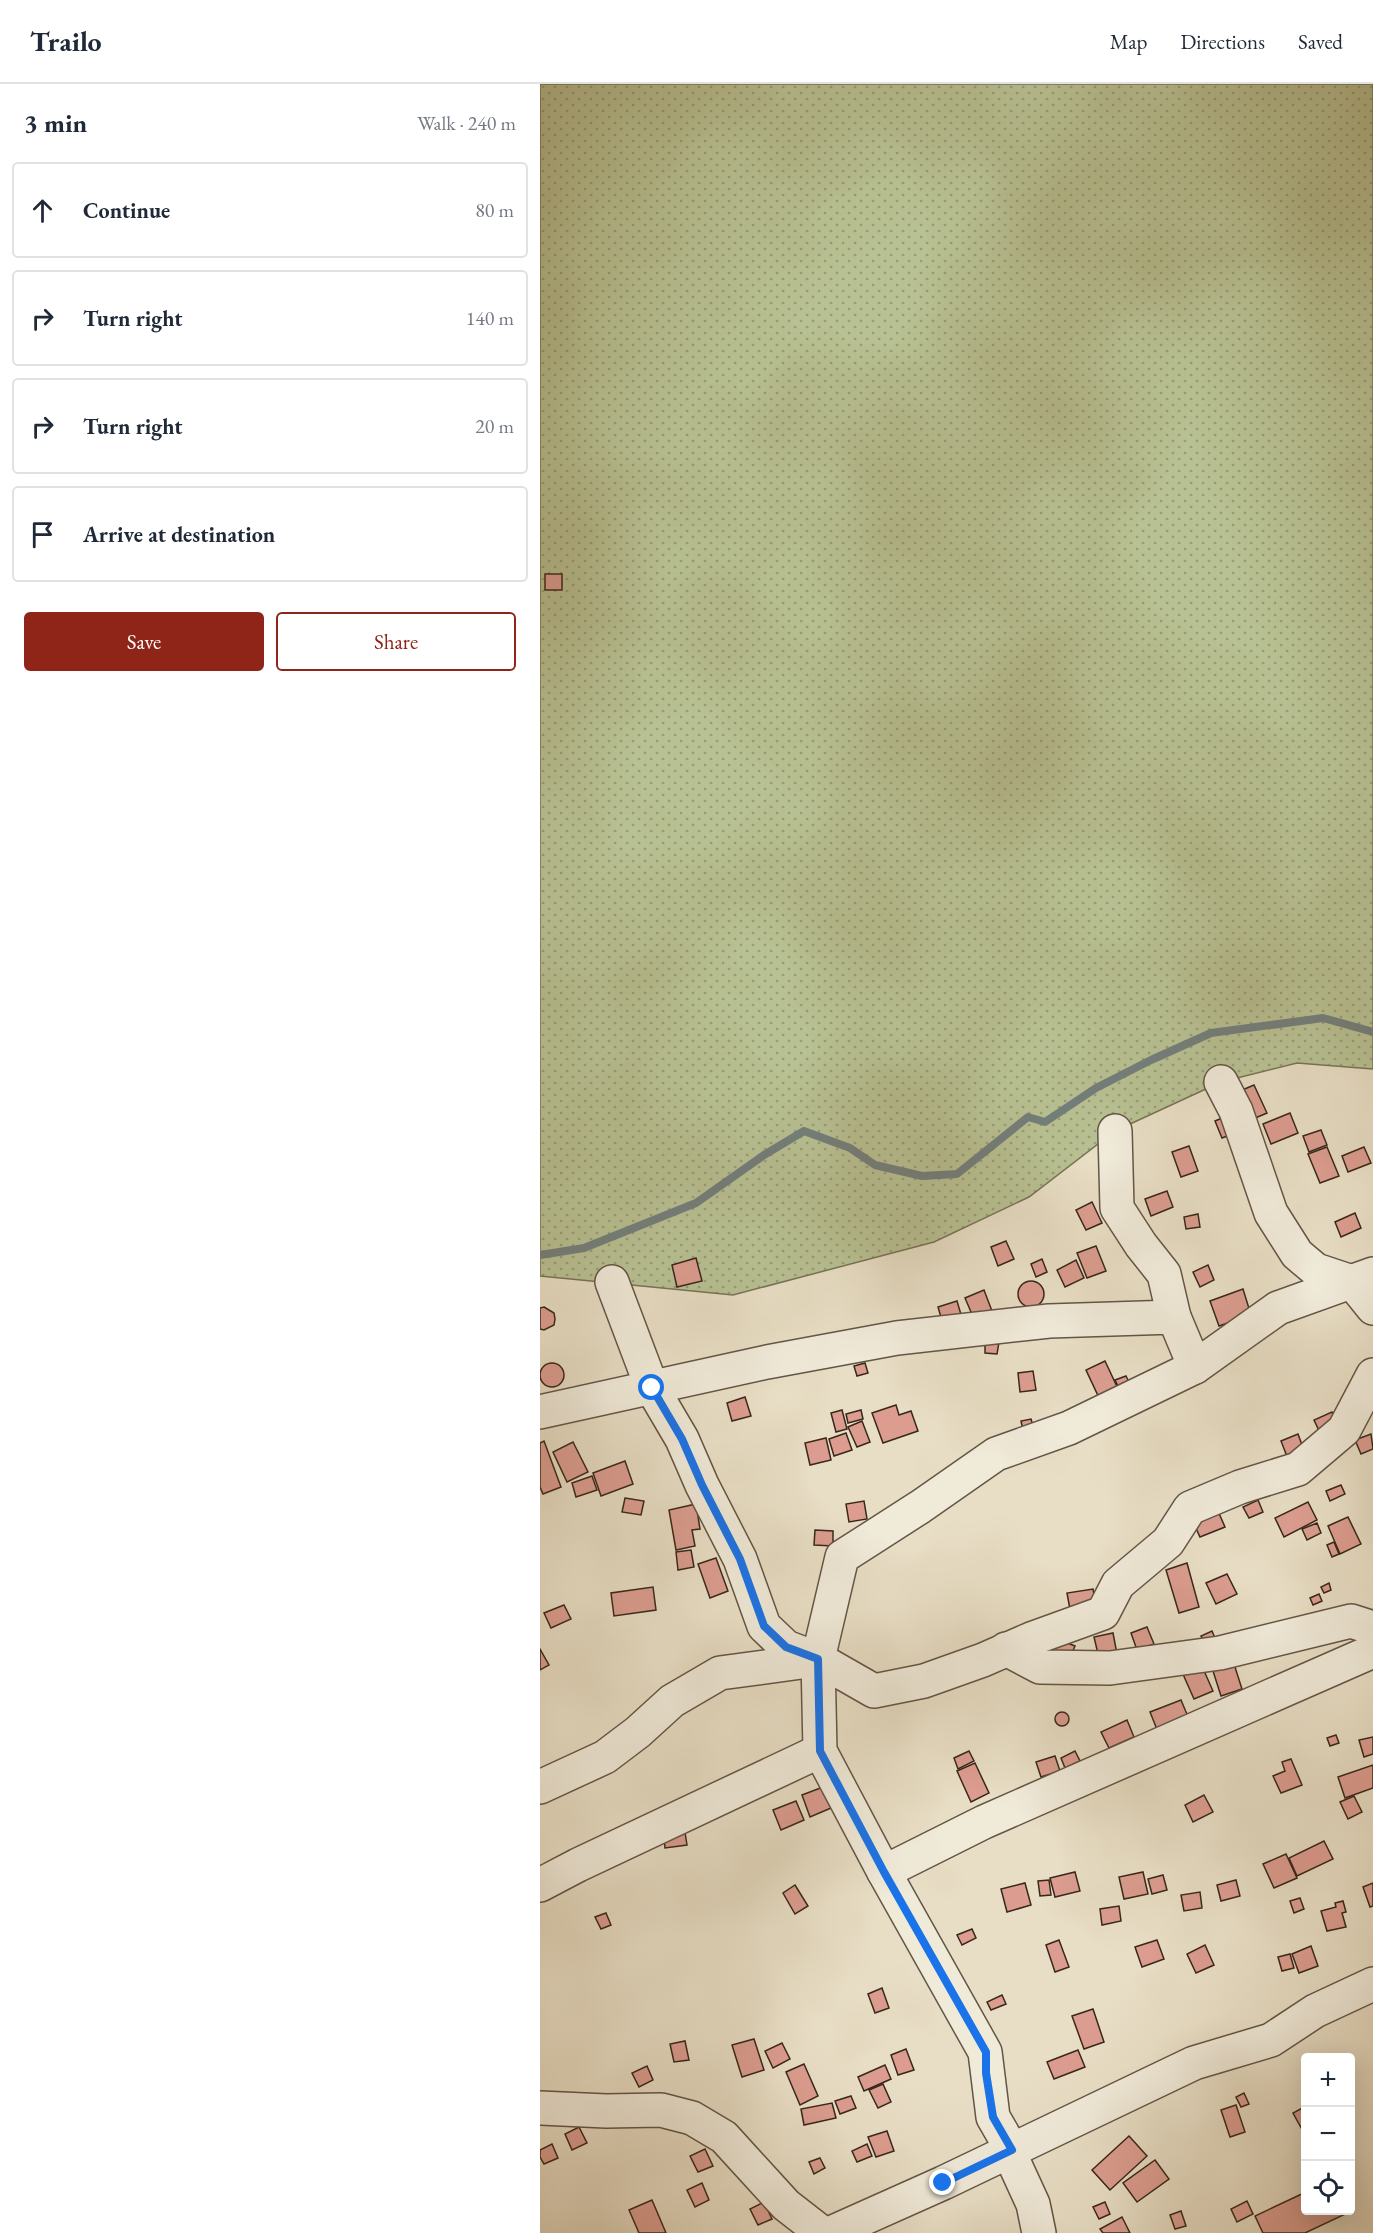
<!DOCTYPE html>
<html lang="en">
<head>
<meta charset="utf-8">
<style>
	body { margin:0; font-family:"EB Garamond",serif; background:#f2f2f3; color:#1f2937 }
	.controls { position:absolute; right:18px; bottom:18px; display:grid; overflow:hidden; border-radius:6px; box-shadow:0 6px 24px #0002 }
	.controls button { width:54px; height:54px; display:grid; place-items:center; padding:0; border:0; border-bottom:2px solid #e0e1e3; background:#fff; color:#1f2937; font:30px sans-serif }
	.stop { position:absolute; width:18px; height:18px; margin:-14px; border:4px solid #1a73e8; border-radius:50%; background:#fff }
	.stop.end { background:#1a73e8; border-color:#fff; box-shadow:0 2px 6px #0008 }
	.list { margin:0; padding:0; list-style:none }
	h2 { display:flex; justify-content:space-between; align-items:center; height:78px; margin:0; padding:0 24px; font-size:26px }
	h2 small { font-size:20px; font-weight:400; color:#747a83 }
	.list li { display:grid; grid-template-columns:39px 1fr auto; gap:18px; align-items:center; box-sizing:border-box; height:96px; margin:0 12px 12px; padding:0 12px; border:2px solid #e0e1e3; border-radius:6px }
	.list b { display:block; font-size:22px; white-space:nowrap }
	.list em { font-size:20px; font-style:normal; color:#747a83 }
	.actions { display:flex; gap:12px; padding:18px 24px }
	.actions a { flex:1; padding:14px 0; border:2px solid #8f2418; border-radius:6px; text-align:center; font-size:21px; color:#8f2418 }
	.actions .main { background:#8f2418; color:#fff }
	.icon { flex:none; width:33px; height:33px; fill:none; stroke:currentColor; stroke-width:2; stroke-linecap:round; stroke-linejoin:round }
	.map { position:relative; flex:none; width:833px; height:2149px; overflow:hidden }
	header { display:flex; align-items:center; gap:36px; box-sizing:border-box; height:84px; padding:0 30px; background:#fff; border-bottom:2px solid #e0e1e3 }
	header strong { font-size:28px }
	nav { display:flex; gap:33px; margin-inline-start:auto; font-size:21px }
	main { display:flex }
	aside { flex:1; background:#fff }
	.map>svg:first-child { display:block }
	.grass { fill:url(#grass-dots); stroke:#787457; stroke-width:1.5 }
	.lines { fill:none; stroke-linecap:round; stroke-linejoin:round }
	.stream { stroke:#737f7c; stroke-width:8 }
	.building { fill:#dc9d90; stroke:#38271b; stroke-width:1.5 }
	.minor-casing { stroke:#645546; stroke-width:36 }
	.minor { stroke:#f0ead9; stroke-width:33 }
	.route { stroke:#1a73e8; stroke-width:8 }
</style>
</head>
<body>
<header>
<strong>Trailo</strong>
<nav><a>Map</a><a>Directions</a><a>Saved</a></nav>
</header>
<main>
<aside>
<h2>3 min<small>Walk · 240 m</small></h2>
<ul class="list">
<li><svg class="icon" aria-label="ahead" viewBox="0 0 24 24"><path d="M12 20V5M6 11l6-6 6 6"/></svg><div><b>Continue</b></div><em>80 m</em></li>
<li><svg class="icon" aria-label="right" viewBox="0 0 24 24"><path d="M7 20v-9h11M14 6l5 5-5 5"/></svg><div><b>Turn right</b></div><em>140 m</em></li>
<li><svg class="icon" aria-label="right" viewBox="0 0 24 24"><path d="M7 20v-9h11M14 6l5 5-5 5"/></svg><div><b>Turn right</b></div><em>20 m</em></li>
<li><svg class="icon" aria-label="arrive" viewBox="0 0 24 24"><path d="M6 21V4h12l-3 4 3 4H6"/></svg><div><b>Arrive at destination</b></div></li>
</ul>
<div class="actions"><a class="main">Save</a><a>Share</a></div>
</aside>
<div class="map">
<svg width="833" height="2149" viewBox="0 0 833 2149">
	<defs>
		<pattern id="grass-dots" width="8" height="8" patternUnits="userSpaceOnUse" patternTransform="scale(1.5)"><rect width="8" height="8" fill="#b8c193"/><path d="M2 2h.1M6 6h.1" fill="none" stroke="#979d77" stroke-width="1.8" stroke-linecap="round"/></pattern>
	</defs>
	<rect width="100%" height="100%" fill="#e8dec5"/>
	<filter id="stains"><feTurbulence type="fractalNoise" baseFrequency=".00333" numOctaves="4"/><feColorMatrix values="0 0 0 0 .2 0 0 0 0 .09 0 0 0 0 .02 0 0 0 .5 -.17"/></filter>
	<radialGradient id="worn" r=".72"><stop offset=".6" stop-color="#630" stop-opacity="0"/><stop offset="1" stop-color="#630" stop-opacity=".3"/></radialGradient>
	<path class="grass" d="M 0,0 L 833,0 L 833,985 L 757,979 L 681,998 L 575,1047 L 489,1113 L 394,1158 L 193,1211 L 0,1192 Z"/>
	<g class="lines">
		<path class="stream" d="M 0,1171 L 44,1164 L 156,1119 L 224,1071 L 264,1047 L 310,1064 L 335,1081 L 382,1092 L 417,1090 L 488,1033 L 505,1038 L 556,1004 L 611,976 L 671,949 L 783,934 L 833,948"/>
	</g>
	<g class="building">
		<rect x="5" y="490" width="17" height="16"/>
		<path d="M 714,1001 L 727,1029 L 713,1035 L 700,1007 Z"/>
		<path d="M 750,1029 L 758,1049 L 731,1060 L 723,1040 Z"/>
		<path d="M 692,1030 L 698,1048 L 682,1054 L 675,1037 Z"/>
		<path d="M 781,1046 L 787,1061 L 769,1068 L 763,1052 Z"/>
		<path d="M 649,1062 L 658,1087 L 641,1093 L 632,1068 Z"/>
		<path d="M 787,1063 L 799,1092 L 780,1099 L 768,1070 Z"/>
		<path d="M 824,1063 L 831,1079 L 808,1088 L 802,1072 Z"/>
		<path d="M 627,1107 L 633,1123 L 611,1132 L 605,1115 Z"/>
		<path d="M 552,1118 L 562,1139 L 546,1146 L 536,1126 Z"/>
		<path d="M 815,1129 L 821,1144 L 801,1153 L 795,1138 Z"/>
		<path d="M 658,1130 L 660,1143 L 646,1145 L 644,1133 Z"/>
		<path d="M 466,1157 L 474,1175 L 458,1182 L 451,1163 Z"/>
		<path d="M 556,1162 L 566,1187 L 547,1194 L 537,1169 Z"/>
		<path d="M 156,1174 L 162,1197 L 137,1203 L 132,1181 Z"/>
		<path d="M 502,1175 L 507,1188 L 496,1193 L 491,1180 Z"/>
		<path d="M 536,1176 L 544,1194 L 525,1203 L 517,1186 Z"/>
		<path d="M 668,1181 L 674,1196 L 660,1203 L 653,1188 Z"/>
		<circle cx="491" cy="1210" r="13"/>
		<path d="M 703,1205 L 711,1231 L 679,1242 L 670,1217 Z"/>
		<path d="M 444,1206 L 452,1227 L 434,1235 L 425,1214 Z"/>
		<path d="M 417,1217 L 422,1234 L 403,1240 L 398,1223 Z"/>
		<path d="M 4,1223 L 14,1229 L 15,1235 L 14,1241 L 4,1246 L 0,1245 L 0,1224 Z"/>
		<path d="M 445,1257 L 459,1258 L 457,1270 L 445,1269 Z"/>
		<path d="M 565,1277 L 580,1309 L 561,1318 L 546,1286 Z"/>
		<circle cx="12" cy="1291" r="12"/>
		<path d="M 325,1279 L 328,1289 L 317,1292 L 314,1282 Z"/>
		<path d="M 493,1287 L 496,1306 L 480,1308 L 478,1289 Z"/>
		<path d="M 586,1292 L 591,1302 L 580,1306 L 575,1296 Z"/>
		<path d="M 205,1313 L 211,1332 L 192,1337 L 187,1319 Z"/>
		<path d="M 356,1321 L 359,1331 L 371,1327 L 378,1347 L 343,1359 L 332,1329 Z"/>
		<path d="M 302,1326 L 307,1345 L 296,1348 L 291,1329 Z"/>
		<path d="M 321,1326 L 323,1335 L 308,1339 L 306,1330 Z"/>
		<path d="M 792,1328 L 801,1347 L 783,1355 L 774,1336 Z"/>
		<path d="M 491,1335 L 496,1352 L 485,1355 L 481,1337 Z"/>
		<path d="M 322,1337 L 330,1358 L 317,1363 L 308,1343 Z"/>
		<path d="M 306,1349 L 312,1366 L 294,1372 L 289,1355 Z"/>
		<path d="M 758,1350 L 765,1369 L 748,1375 L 741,1357 Z"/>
		<path d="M 831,1350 L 833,1365 L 821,1370 L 815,1356 Z"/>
		<path d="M 286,1354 L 291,1376 L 270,1381 L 265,1359 Z"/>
		<path d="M 4,1357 L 21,1403 L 3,1410 L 0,1403 L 0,1359 Z"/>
		<path d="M 33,1358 L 48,1388 L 27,1398 L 13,1368 Z"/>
		<path d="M 85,1377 L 93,1400 L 61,1412 L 53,1389 Z"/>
		<path d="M 52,1392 L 57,1406 L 36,1413 L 32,1399 Z"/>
		<path d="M 801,1401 L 805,1410 L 790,1417 L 786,1407 Z"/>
		<path d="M 85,1414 L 104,1417 L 101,1431 L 82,1428 Z"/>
		<path d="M 718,1416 L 723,1428 L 709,1434 L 703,1423 Z"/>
		<path d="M 324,1417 L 327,1435 L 309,1438 L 306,1420 Z"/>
		<path d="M 768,1418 L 777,1436 L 744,1453 L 735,1434 Z"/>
		<path d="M 156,1420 L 160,1445 L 152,1446 L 155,1462 L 136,1466 L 129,1426 Z"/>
		<path d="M 678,1427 L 685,1443 L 660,1453 L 653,1438 Z"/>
		<path d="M 808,1433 L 821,1460 L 800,1470 L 788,1442 Z"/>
		<path d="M 777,1439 L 781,1449 L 767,1456 L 762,1445 Z"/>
		<path d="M 275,1446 L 293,1447 L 293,1462 L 274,1461 Z"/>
		<path d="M 794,1458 L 799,1470 L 792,1473 L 787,1461 Z"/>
		<path d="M 151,1466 L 154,1483 L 138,1486 L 136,1468 Z"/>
		<path d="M 176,1474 L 188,1507 L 170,1514 L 158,1480 Z"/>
		<path d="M 647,1479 L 659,1523 L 639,1529 L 626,1486 Z"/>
		<path d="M 687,1490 L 697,1510 L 676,1520 L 666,1499 Z"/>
		<path d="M 789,1499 L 791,1506 L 784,1509 L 781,1503 Z"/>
		<path d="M 113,1503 L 116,1526 L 74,1532 L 71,1509 Z"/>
		<path d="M 553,1505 L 557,1526 L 531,1531 L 527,1509 Z"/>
		<path d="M 779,1510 L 782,1517 L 773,1521 L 770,1514 Z"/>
		<path d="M 24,1521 L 31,1535 L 11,1544 L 4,1529 Z"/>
		<path d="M 607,1543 L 614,1560 L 597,1566 L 591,1549 Z"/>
		<path d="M 672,1547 L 675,1554 L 665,1559 L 661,1552 Z"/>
		<path d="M 573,1549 L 577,1570 L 559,1574 L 554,1553 Z"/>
		<path d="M 517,1555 L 535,1562 L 528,1578 L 511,1571 Z"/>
		<path d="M 0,1565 L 9,1581 L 0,1586 Z"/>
		<path d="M 661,1580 L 673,1607 L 654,1615 L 642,1588 Z"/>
		<path d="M 694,1580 L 702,1605 L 681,1612 L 673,1587 Z"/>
		<path d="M 641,1616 L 649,1635 L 618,1648 L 610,1628 Z"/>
		<circle cx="522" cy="1635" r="7"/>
		<path d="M 587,1636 L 594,1653 L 569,1664 L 561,1648 Z"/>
		<path d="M 796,1651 L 799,1659 L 790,1662 L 787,1654 Z"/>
		<path d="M 833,1653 L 833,1670 L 824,1673 L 819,1656 Z"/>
		<path d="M 429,1667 L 434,1677 L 418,1685 L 414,1674 Z"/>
		<path d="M 535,1667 L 540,1677 L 525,1684 L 521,1674 Z"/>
		<path d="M 515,1672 L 520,1687 L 501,1693 L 496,1678 Z"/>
		<path d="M 751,1675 L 762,1701 L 741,1709 L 733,1692 L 745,1687 L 742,1678 Z"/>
		<path d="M 435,1679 L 449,1709 L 431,1718 L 417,1687 Z"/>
		<path d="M 833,1681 L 833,1704 L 805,1714 L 798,1693 Z"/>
		<path d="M 283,1703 L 291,1724 L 270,1733 L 262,1711 Z"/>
		<path d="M 664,1711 L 673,1728 L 653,1738 L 645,1721 Z"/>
		<path d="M 814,1712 L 822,1728 L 808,1735 L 800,1718 Z"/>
		<path d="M 256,1717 L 264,1736 L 241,1746 L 233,1726 Z"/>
		<path d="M 144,1742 L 147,1761 L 125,1764 L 123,1745 Z"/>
		<path d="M 784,1757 L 793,1775 L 757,1792 L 749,1774 Z"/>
		<path d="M 746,1770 L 757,1794 L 734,1804 L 723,1780 Z"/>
		<path d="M 535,1788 L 540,1807 L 515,1813 L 510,1794 Z"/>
		<path d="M 603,1788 L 608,1810 L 584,1815 L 579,1793 Z"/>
		<path d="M 623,1791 L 627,1806 L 612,1810 L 608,1795 Z"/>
		<path d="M 509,1796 L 511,1811 L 500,1812 L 498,1797 Z"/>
		<path d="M 696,1796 L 700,1812 L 681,1817 L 677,1801 Z"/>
		<path d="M 485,1799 L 491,1821 L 467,1828 L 461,1805 Z"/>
		<path d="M 833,1799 L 833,1822 L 830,1823 L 823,1803 Z"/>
		<path d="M 255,1801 L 268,1822 L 255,1830 L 243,1809 Z"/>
		<path d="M 660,1808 L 662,1824 L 644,1827 L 641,1811 Z"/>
		<path d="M 760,1814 L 764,1825 L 754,1829 L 750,1817 Z"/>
		<path d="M 803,1817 L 806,1828 L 802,1829 L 806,1843 L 787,1847 L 781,1827 L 796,1823 L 795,1819 Z"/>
		<path d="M 579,1822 L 581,1837 L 562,1841 L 560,1825 Z"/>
		<path d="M 66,1829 L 71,1841 L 61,1845 L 55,1833 Z"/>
		<path d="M 432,1845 L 436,1854 L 422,1861 L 417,1851 Z"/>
		<path d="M 519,1856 L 529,1883 L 515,1888 L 506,1861 Z"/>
		<path d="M 617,1856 L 624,1875 L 602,1883 L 595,1863 Z"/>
		<path d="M 665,1861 L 674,1881 L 656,1889 L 647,1870 Z"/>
		<path d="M 771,1862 L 778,1882 L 759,1889 L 752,1870 Z"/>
		<path d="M 750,1870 L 754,1884 L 742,1887 L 738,1873 Z"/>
		<path d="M 342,1904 L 349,1924 L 335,1929 L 328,1910 Z"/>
		<path d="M 462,1911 L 466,1920 L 451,1926 L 447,1918 Z"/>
		<path d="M 553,1925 L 564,1958 L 544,1965 L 532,1932 Z"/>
		<path d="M 214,1955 L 224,1986 L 202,1993 L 192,1961 Z"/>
		<path d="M 145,1957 L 149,1976 L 134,1978 L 130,1960 Z"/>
		<path d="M 242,1959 L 250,1975 L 233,1984 L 225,1967 Z"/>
		<path d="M 366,1965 L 374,1986 L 358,1991 L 351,1971 Z"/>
		<path d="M 538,1966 L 545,1983 L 514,1995 L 507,1978 Z"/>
		<path d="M 264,1980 L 278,2012 L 260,2021 L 246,1988 Z"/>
		<path d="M 345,1981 L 351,1995 L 324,2007 L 318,1993 Z"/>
		<path d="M 107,1982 L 113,1996 L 99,2003 L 92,1989 Z"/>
		<path d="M 343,2000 L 351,2018 L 338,2024 L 329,2006 Z"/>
		<path d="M 704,2009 L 709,2020 L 701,2023 L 696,2013 Z"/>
		<path d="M 311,2012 L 316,2024 L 300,2030 L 295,2017 Z"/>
		<path d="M 292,2019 L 296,2034 L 264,2041 L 261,2025 Z"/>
		<path d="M 696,2021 L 705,2048 L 690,2053 L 681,2026 Z"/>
		<path d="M 766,2022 L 766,2048 L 764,2049 L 753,2029 Z"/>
		<path d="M 39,2043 L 47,2059 L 32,2066 L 25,2050 Z"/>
		<path d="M 347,2047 L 354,2067 L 336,2073 L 328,2053 Z"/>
		<path d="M 589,2052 L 607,2072 L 570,2106 L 552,2086 Z"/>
		<path d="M 12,2060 L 18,2074 L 4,2080 L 0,2073 L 0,2066 Z"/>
		<path d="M 327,2060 L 332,2072 L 317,2078 L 312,2067 Z"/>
		<path d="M 165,2065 L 173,2082 L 158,2088 L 150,2072 Z"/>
		<path d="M 280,2074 L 285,2084 L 274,2090 L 269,2078 Z"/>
		<path d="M 615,2076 L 629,2095 L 597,2118 L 583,2099 Z"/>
		<path d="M 162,2099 L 169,2116 L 155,2123 L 147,2106 Z"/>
		<path d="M 766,2108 L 766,2126 L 810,2126 L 810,2119 L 814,2126 L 765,2149 L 723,2149 L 715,2132 Z"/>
		<path d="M 112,2116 L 126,2149 L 99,2149 L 89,2126 Z"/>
		<path d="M 707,2117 L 713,2130 L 697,2138 L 691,2125 Z"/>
		<path d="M 224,2118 L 232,2135 L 218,2141 L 210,2125 Z"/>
		<path d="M 565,2118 L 570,2130 L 559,2135 L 553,2123 Z"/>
		<path d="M 641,2127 L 646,2142 L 635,2145 L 630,2131 Z"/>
		<path d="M 582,2133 L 590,2149 L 563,2149 L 560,2145 Z"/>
	</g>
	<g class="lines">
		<defs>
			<g id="minor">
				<path d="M 681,998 L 696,1027 L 731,1129 L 757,1170 L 776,1186 L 812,1198 L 833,1224"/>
				<path d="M 575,1047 L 577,1124 L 601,1161 L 624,1190 L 634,1233"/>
				<path d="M 72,1198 L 112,1304 L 142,1355 L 162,1401 L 200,1475 L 224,1542 L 246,1563 L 278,1575 L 334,1607 L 384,1597 L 443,1576 L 491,1555 L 563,1529 L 578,1500 L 628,1458 L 650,1424 L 700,1403 L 758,1385 L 804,1346 L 833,1291"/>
				<path d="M 0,1328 L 227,1278 L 357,1254 L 509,1237 L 634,1233 L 655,1283"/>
				<path d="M 466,1565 L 500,1583 L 570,1584 L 680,1569 L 811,1537 L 833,1544"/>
				<path d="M 0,1703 L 65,1673 L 98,1648 L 132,1617 L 180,1589 L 276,1576"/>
				<path d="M 344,1788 L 444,1738 L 833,1567"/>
				<path d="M 0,1801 L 38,1781 L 280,1667"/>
				<path d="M 0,2024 L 66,2027 L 121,2026 L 152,2034 L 184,2053 L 246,2121 L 282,2149"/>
				<path d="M 291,2149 L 403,2099 L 654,1979 L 731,1956 L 775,1927 L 833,1900"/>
				<path d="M 499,2149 L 493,2120 L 471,2072 L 472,2066 L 453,2033 L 445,1968 L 344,1788 L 280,1667 L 278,1575 L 302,1473 L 380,1423 L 456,1370 L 529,1344 L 655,1283 L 738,1224 L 833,1190"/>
			</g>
		</defs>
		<use href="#minor" class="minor-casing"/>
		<use href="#minor" class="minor"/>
	</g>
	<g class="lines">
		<path class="route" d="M 112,1304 L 142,1355 L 162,1401 L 200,1475 L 224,1542 L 246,1563 L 278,1575 L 280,1667 L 344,1788 L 446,1968 L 446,1989 L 453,2033 L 472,2066 L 403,2099"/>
	</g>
	<rect width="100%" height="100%" filter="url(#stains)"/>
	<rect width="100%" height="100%" fill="url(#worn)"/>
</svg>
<div class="controls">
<button>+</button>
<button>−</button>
<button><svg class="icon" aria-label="locate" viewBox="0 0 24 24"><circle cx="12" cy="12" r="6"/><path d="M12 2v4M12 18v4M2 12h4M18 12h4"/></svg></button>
</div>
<div class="stop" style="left:112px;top:1304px"></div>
<div class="stop end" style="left:403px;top:2099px"></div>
</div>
</main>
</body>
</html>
